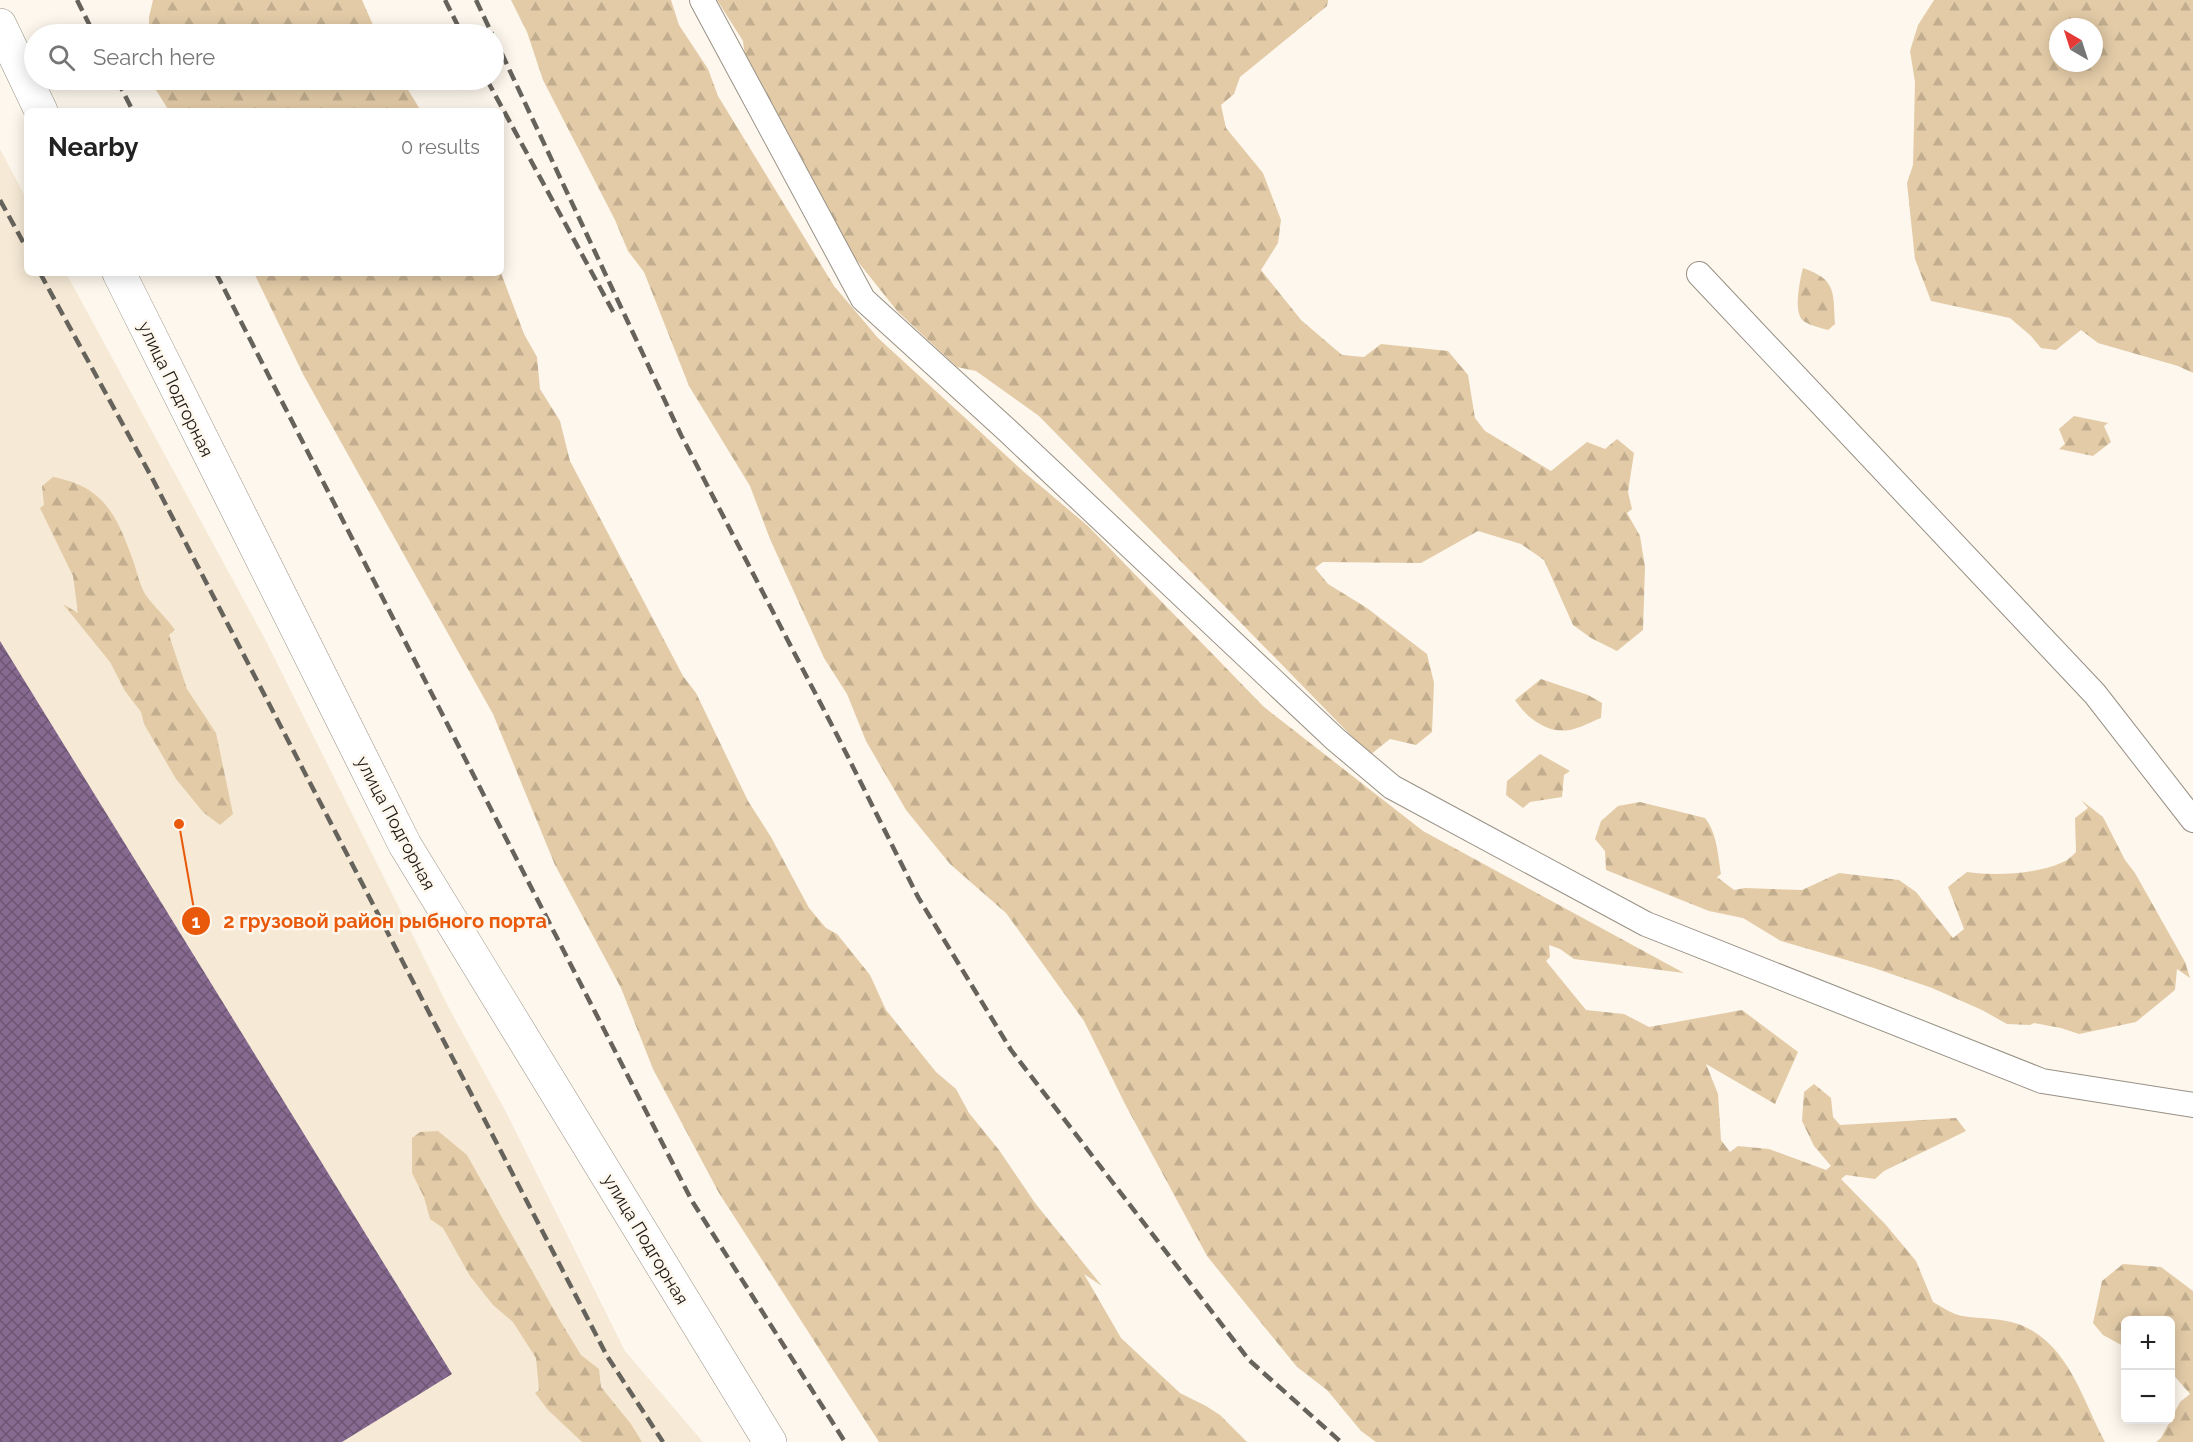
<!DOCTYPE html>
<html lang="en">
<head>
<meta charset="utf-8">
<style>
	body { margin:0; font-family:Raleway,sans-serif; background:#f6f6f6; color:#222 }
	.controls { position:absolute; right:18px; bottom:18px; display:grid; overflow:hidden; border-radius:9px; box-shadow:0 3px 15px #0003 }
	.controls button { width:54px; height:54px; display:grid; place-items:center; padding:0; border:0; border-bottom:2px solid #e0e0e0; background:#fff; color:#222; font:30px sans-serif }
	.compass { position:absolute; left:2049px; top:18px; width:54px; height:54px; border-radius:50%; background:#fff; box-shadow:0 3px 15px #0003; rotate:321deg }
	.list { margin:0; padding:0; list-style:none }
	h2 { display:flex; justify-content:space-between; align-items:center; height:78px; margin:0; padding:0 24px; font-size:26px }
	h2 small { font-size:20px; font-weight:400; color:#767676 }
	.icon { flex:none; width:33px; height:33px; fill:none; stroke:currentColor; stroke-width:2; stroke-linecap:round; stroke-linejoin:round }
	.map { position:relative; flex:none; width:2193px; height:1442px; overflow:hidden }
	.search { position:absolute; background:#fff; box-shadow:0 3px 15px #0003; left:24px; top:24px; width:480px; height:66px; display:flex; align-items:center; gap:15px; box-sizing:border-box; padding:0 21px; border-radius:33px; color:#767676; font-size:22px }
	.panel { position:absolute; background:#fff; box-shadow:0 3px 15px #0003; left:24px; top:108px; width:480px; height:168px; border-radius:9px }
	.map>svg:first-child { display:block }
	.built { fill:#f6ead6 }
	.forest { fill:url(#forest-firs); fill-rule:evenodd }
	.building { fill:url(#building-cross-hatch) }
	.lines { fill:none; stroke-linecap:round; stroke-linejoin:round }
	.lane-casing { stroke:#979085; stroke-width:26 }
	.secondary-casing { stroke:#979085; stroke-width:34 }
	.lane { stroke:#fff; stroke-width:24 }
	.secondary { stroke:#fff; stroke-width:33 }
	.rail { stroke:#66635c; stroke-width:4.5; stroke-dasharray:12 6; stroke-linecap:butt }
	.labels { text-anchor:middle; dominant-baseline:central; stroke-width:5; stroke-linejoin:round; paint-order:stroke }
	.street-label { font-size:18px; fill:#1c1a15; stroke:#fef7ed }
	.leader { fill:none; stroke:#e8590c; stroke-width:2 }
	.callout-dot { fill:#e8590c; stroke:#fef7ed; stroke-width:2 }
	.mark-label { font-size:18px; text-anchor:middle; font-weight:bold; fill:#fff }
	.callout-label { font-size:20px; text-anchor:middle; font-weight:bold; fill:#e8590c; stroke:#fef7ed; stroke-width:5; stroke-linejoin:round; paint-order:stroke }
</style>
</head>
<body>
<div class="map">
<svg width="2193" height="1442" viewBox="0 0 2193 1442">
	<defs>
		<pattern id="forest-firs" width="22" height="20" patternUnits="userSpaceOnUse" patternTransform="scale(1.5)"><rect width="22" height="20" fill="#e3cba7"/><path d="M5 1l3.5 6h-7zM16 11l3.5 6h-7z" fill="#c2ae8f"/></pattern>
		<pattern id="building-cross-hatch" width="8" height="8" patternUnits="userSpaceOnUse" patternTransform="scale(1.5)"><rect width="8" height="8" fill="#866a8f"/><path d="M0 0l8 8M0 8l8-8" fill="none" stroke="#6d5674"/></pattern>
	</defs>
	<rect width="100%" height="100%" fill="#fef7ed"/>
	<path class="built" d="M 0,149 L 27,200 L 27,273 L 66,273 L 265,639 L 450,1010 L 506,1112 L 625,1351 L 703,1442 L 0,1442 Z"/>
	<g class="forest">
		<path d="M 153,0 L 362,0 L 377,34 L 149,34 L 149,17 Z"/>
		<path d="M 511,0 L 671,0 L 679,25 L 708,69 L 718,96 L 834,286 L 878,338 L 1024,472 L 1088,526 L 1264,707 L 1423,831 L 1684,973 L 1574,959 L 1560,949 L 1549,945 L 1550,957 L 1546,961 L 1586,1010 L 1624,1014 L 1649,1027 L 1742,1010 L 1798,1052 L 1775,1104 L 1706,1064 L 1718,1094 L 1721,1140 L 1730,1152 L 1738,1146 L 1769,1149 L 1826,1170 L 1831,1166 L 1814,1146 L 1802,1121 L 1804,1092 L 1814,1084 L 1831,1098 L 1833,1117 L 1840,1125 L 1956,1118 L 1966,1131 L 1884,1171 L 1875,1179 L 1846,1175 L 1841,1179 L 1886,1225 L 1916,1261 L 1933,1302 C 1942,1307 1952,1314 1962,1316 C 1982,1319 2002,1318 2021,1325 C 2070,1346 2082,1400 2105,1442 L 1376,1442 L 1361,1431 L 1327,1390 L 1297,1367 L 1207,1256 L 1125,1104 L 1084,1021 L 1006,913 L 950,864 L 906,810 L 866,741 L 847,694 L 824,658 L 770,539 L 750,486 L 689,386 L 644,272 L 628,251 L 615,220 L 543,80 L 527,32 Z"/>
		<path d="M 717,0 L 1328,0 L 1327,6 L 1240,77 L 1234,94 L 1221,105 L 1226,128 L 1263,173 L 1281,220 L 1278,243 L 1261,270 L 1301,320 L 1342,355 L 1364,357 L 1381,344 L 1448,351 L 1468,375 L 1475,418 L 1485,431 L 1551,471 L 1587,442 L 1605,449 L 1617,439 L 1634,453 L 1628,492 L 1632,509 L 1627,513 L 1640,536 L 1645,567 L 1643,630 L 1617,651 L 1591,638 L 1573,625 L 1544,560 L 1521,544 L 1478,531 L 1421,563 L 1323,562 L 1315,568 L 1328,584 L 1367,608 L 1427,654 L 1434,683 L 1432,732 L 1416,745 L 1390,739 L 1370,755 L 1039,416 L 976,371 L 957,367 L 898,312 L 835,233 L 747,72 L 743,41 Z"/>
		<path d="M 1934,0 L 2193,0 L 2193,373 L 2178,366 L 2098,343 L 2081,330 L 2056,350 L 2041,348 L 2031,336 L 2010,318 L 1931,301 L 1915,259 L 1907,183 L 1913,165 L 1915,82 L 1910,51 L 1918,25 ZM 2058,27 L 2094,27 L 2094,63 L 2058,63 Z"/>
		<path d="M 150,80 L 402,80 L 421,111 L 169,111 Z"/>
		<path d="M 1803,268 C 1837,280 1833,292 1835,324 L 1828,330 C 1821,328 1812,326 1805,322 C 1792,315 1800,280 1803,268 Z"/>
		<path d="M 254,273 L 501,273 L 524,334 L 537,357 L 540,389 L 560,421 L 570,461 L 683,676 L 696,693 L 748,801 L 771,837 L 809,908 L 826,928 L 837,934 L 870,975 L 886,1010 L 936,1072 L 956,1089 L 969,1113 L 999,1150 L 1035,1203 L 1102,1286 L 1084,1274 L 1121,1338 L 1180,1393 L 1206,1406 L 1220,1415 L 1247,1442 L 879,1442 L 719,1193 L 653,1069 L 621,988 L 555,865 L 493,714 L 304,376 Z"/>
		<path d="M 2074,416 L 2108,423 L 2104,426 L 2111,442 L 2093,456 L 2059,449 L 2065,444 L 2059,429 Z"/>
		<path d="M 53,477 C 106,487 117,517 134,563 C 137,573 140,585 145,594 C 154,607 166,617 175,630 L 169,635 L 187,689 L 216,733 L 233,814 L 220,825 L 203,812 L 176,779 L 144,724 L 141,712 L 125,691 L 110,662 L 63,604 L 78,613 L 73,576 L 40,508 L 44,505 L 42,486 Z"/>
		<path d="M 1541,679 L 1588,695 L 1602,703 L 1601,718 C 1591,722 1580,728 1570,730 C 1547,734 1526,717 1515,700 Z"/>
		<path d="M 1540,754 L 1570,771 L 1564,775 L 1562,797 L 1530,802 L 1523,808 L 1506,795 L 1507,781 Z"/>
		<path d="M 2081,800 L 2103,817 L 2125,860 L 2135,873 L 2185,962 L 2190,978 L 2177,969 L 2175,990 L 2136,1022 L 2079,1034 L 2061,1028 L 2034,1023 L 2030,1025 L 2007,1024 L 1982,1010 L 1932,988 L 1874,968 L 1781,941 L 1743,918 L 1709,911 L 1606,870 L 1605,851 L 1595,839 L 1601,821 L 1618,806 L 1640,802 L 1705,818 C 1717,833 1718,855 1721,874 L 1717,877 L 1734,890 L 1745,888 L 1802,890 L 1839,873 L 1899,880 L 1916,892 L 1953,938 L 1964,929 L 1948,887 L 1967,872 C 1993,876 2037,874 2061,863 C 2067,861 2072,856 2076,852 L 2075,818 L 2088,808 Z"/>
		<path d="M 438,1131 L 467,1155 L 559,1319 L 581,1355 L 599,1369 L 601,1387 L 631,1424 L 642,1442 L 582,1442 L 548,1410 L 535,1393 L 539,1390 L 536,1358 L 513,1322 L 493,1305 L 470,1276 L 443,1228 L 430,1219 L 424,1197 L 412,1173 L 412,1138 L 420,1132 Z"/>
		<path d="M 2123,1264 L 2161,1267 L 2193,1291 L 2193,1442 L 2156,1442 L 2161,1438 L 2180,1402 L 2190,1394 L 2171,1372 L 2170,1320 L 2126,1320 L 2125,1347 L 2103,1335 L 2093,1323 L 2102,1281 Z"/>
	</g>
	<path class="building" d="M 0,641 L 452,1374 L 342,1442 L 0,1442 Z"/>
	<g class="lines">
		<defs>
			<g id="lane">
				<path d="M 702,0 L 863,299 L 1008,431 L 1335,739 L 1392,787 L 1646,924 L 2042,1081 L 2193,1105"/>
				<path d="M 1699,274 L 2095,694 L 2193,820"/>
			</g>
			<g id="secondary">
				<path d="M 0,25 L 41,111"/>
				<path d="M 119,273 L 405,845 L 770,1442"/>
			</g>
		</defs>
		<use href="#lane" class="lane-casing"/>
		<use href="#secondary" class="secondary-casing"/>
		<use href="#lane" class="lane"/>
		<use href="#secondary" class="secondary"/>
		<g class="rail">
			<path d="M 77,0 L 94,34"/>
			<path d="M 445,0 L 462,34"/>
			<path d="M 476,0 L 492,34"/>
			<path d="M 494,37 L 681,435 L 838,737 L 918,897 L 1011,1050 L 1249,1360 L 1341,1442"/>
			<path d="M 117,80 L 133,111"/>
			<path d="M 487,80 L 616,317"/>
			<path d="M 0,200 L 27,249"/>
			<path d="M 40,273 L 151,476 L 607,1356 L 663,1442"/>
			<path d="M 216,273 L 692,1201 L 845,1442"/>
		</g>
	</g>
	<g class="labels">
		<g class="street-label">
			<text transform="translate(176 389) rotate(64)">улица Подгорная</text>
			<text transform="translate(396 823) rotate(62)">улица Подгорная</text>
			<text transform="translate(646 1239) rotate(59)">улица Подгорная</text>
		</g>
	</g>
	<path class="leader" d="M179 824L196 921"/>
	<g class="callout-dot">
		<circle cx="179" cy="824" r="6"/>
		<circle cx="196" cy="921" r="15"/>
	</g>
	<g class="mark-label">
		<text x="196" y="928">1</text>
	</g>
	<g class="callout-label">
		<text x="385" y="928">2 грузовой район рыбного порта</text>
	</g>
</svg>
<div class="controls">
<button>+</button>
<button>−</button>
</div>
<svg class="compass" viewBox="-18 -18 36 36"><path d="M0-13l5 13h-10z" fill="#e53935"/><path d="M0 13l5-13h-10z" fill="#767676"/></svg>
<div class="search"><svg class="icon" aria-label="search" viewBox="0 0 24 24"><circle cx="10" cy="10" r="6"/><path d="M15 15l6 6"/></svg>Search here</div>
<section class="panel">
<h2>Nearby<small>0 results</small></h2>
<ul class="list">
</ul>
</section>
</div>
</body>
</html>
